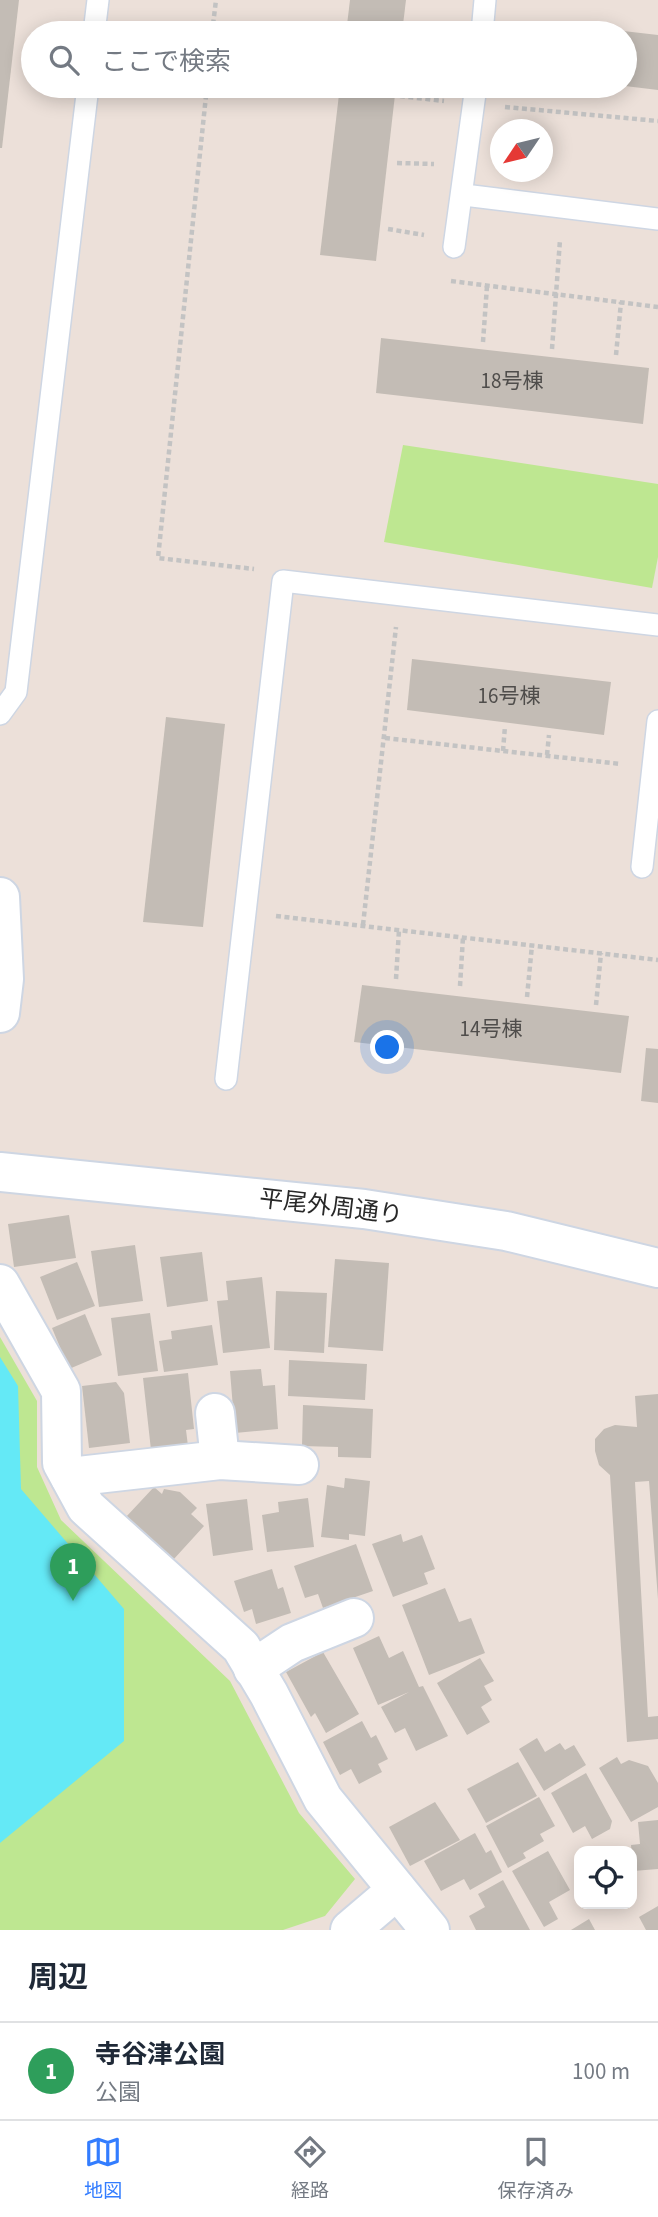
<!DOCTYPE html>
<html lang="ja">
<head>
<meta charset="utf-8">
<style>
	body { margin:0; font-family:"Source Sans 3","Noto Sans JP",sans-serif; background:#f6f6f7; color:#1f2937 }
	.controls { position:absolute; right:21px; bottom:21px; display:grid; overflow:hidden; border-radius:14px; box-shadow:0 4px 18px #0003 }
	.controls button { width:63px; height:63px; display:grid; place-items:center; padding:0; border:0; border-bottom:2px solid #e0e1e3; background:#fff; color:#1f2937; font:35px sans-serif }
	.compass { position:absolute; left:490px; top:119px; width:63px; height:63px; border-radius:50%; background:#fff; box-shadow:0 4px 18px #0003; rotate:235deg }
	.you { position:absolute; left:388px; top:1048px; width:24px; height:24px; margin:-18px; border:5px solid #fff; border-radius:50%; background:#1a73e8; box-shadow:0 0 0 10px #1a73e833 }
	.badge { display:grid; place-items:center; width:46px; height:46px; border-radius:50%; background:#337dff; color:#fff; font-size:23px; font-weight:700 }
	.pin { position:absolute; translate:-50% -58px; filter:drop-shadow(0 2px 4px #0008) }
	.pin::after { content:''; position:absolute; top:37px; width:24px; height:21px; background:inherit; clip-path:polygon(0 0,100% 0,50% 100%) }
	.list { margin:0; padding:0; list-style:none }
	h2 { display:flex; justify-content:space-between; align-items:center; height:91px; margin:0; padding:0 28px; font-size:30px }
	h2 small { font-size:23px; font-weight:400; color:#747a83 }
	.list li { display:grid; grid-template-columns:46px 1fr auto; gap:21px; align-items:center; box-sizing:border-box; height:98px; padding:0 28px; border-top:2px solid #e0e1e3 }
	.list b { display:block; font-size:26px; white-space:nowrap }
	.list p { margin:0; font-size:23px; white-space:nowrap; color:#747a83 }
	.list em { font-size:23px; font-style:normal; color:#747a83 }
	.icon { flex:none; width:38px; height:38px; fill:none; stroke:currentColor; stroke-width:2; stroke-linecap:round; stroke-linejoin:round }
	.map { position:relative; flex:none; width:658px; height:1930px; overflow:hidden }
	.search { position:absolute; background:#fff; box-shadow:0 4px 18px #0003; left:21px; right:21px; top:21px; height:77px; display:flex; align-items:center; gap:18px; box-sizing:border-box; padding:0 24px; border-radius:38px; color:#747a83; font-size:26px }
	.sheet { height:189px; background:#fff }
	nav { display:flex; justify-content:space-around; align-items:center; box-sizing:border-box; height:98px; border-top:2px solid #e0e1e3; background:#fff; font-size:19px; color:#747a83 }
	nav a { display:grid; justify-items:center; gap:4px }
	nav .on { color:#337dff }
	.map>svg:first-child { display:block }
	.green { fill:#bee791 }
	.water { fill:#64e9f6 }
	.building { fill:#c3bcb5 }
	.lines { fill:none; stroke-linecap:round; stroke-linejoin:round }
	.lane-casing { stroke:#ced6e3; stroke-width:24 }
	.street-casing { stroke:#ced6e3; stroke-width:42 }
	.secondary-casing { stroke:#ced6e3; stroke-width:42 }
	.path { stroke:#c3c3c3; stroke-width:4.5; stroke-dasharray:5 3.5; stroke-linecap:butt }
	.lane { stroke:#fff; stroke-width:21 }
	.street { stroke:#fff; stroke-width:38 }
	.secondary { stroke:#fff; stroke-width:38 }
	.labels { text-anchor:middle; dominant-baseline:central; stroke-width:5; stroke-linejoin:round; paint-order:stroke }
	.number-label { font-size:21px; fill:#4f4d4b }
	.street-label { font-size:24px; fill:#282828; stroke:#fff }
</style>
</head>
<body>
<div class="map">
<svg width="658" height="1930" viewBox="0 0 658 1930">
	<rect width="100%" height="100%" fill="#ece0d9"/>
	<g class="green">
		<path d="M 403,445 L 658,484 L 658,557 L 652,588 L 384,542 Z"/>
		<path d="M 0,1337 L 37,1401 L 37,1467 L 61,1520 L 230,1681 L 299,1813 L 355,1879 L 325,1916 L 283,1930 L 0,1930 Z"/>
	</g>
	<path class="water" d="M 0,1357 L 18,1386 L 21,1489 L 124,1609 L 124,1741 L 0,1843 Z"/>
	<g class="building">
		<path d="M 0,0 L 19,0 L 2,148 L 0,148 Z"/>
		<path d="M 350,0 L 406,0 L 402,33 L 346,33 Z"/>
		<path d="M 580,26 L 658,35 L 658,90 L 625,86 L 625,33 L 579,33 Z"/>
		<path d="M 340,86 L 396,86 L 376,261 L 320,255 Z"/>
		<path d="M 381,338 L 649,368 L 643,424 L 376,393 Z"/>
		<path d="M 412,659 L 611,682 L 604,735 L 407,710 Z"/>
		<path d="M 166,717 L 225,724 L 203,927 L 143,922 Z"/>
		<path d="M 362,985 L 629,1016 L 621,1073 L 354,1042 Z"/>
		<path d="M 646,1048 L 658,1049 L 658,1103 L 641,1101 Z"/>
		<path d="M 69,1215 L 76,1258 L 14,1267 L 8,1224 Z"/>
		<path d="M 135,1245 L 143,1301 L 99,1307 L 91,1251 Z"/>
		<path d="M 202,1252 L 208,1301 L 167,1307 L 160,1257 Z"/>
		<path d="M 335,1259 L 389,1263 L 383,1351 L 328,1347 Z"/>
		<path d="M 77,1262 L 95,1306 L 57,1320 L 40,1277 Z"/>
		<path d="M 262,1277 L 270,1348 L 223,1353 L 217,1301 L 228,1300 L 226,1281 Z"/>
		<path d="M 276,1291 L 327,1293 L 324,1353 L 274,1350 Z"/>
		<path d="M 150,1313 L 158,1371 L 118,1376 L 111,1318 Z"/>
		<path d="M 85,1314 L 102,1355 L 69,1369 L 52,1328 Z"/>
		<path d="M 212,1325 L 218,1365 L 164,1372 L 159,1341 L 172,1339 L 171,1331 Z"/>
		<path d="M 289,1360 L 367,1364 L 365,1400 L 288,1396 Z"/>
		<path d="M 261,1369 L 263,1386 L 275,1385 L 278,1429 L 235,1433 L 230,1371 Z"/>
		<path d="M 188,1373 L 194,1429 L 186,1430 L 188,1446 L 151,1450 L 143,1378 Z"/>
		<path d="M 116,1382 L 124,1393 L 130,1443 L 89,1448 L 82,1386 Z"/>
		<path d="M 658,1394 L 658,1599 L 649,1481 L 635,1482 L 648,1717 L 658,1716 L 658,1739 L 627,1742 L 610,1475 L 599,1465 L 595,1451 L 595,1439 L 604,1429 L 615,1425 L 637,1427 L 635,1396 Z"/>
		<path d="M 303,1405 L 373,1409 L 371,1458 L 338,1457 L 338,1447 L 302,1446 Z"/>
		<path d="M 345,1478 L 370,1481 L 365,1536 L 349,1534 L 349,1540 L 321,1537 L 327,1485 L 344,1488 Z"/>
		<path d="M 154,1487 L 162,1494 L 164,1489 L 180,1492 L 197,1508 L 191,1514 L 204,1526 L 173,1560 L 126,1517 Z"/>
		<path d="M 308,1498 L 314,1547 L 267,1552 L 262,1515 L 279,1512 L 278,1502 Z"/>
		<path d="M 247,1499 L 253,1550 L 213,1556 L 206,1504 Z"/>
		<path d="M 401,1534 L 403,1542 L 422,1535 L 435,1569 L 424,1573 L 428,1584 L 393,1597 L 372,1544 Z"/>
		<path d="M 356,1544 L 373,1591 L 323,1608 L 318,1594 L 305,1598 L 294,1566 Z"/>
		<path d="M 272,1569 L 278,1589 L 283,1587 L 291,1613 L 256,1624 L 252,1609 L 244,1612 L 234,1581 Z"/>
		<path d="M 445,1588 L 459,1622 L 471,1618 L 485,1653 L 429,1675 L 402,1605 Z"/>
		<path d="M 379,1636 L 389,1658 L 403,1651 L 419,1687 L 423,1686 L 448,1736 L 416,1751 L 405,1728 L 395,1733 L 381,1707 L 409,1692 L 378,1705 L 353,1648 Z"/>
		<path d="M 323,1652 L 359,1714 L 326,1733 L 315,1713 L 311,1717 L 286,1672 Z"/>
		<path d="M 480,1658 L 494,1681 L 484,1686 L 492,1700 L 481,1707 L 490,1722 L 467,1735 L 437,1683 Z"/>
		<path d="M 362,1721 L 371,1738 L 376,1735 L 388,1759 L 378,1764 L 382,1772 L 359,1784 L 351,1769 L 340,1775 L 323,1742 Z"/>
		<path d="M 537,1738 L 545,1752 L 560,1743 L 565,1750 L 574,1745 L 586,1765 L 544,1791 L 519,1749 Z"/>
		<path d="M 617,1757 L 621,1764 L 629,1760 L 648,1766 L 658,1783 L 658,1807 L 631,1822 L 599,1768 Z"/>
		<path d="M 518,1762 L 537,1796 L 486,1823 L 467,1789 Z"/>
		<path d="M 586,1773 L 612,1821 L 610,1829 L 592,1839 L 585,1826 L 573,1833 L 551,1793 Z"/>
		<path d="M 539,1797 L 555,1826 L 540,1834 L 544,1841 L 523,1853 L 526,1858 L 508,1868 L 486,1826 Z"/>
		<path d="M 435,1802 L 460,1840 L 410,1866 L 389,1827 Z"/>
		<path d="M 658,1820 L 658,1869 L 633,1871 L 631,1845 L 640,1844 L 638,1822 Z"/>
		<path d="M 475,1833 L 486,1853 L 491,1850 L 502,1872 L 470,1890 L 464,1879 L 441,1891 L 424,1861 Z"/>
		<path d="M 548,1851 L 570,1890 L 549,1902 L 558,1919 L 544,1927 L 512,1871 Z"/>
		<path d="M 503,1880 L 530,1930 L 476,1930 L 469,1916 L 485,1907 L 478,1894 Z"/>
		<path d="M 658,1906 L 658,1930 L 646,1930 L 639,1917 Z"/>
		<path d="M 589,1919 L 595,1930 L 571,1930 Z"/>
	</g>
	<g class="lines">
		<defs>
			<g id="lane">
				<path d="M 94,33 L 98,0"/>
				<path d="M 482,33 L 485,0"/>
				<path d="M 464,195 L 658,219"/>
				<path d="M 454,247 L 476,86"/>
				<path d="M 0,714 L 16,692 L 88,86"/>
				<path d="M 642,867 L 658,721"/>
				<path d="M 226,1079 L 283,581 L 658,625"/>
			</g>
			<g id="street">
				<path d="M 0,1284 L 61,1391 L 62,1463 L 86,1507 L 241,1647 L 269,1694 L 323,1799 L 430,1930"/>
				<path d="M 215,1413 L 220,1460"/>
				<path d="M 70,1477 L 220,1460 L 299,1465"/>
				<path d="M 253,1669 L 292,1643 L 354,1618"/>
				<path d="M 350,1930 L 397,1890"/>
			</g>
			<g id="secondary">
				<path d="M 0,897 L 4,979 L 0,1013"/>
				<path d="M 0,1172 L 364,1209 L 506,1231 L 658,1268"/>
			</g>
		</defs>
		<use href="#lane" class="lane-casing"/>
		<use href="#street" class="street-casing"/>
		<use href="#secondary" class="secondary-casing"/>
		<g class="path">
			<path d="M 410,27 L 452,31"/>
			<path d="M 212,33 L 216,0"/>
			<path d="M 207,86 L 158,558 L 254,569"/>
			<path d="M 400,96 L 444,101"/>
			<path d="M 505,107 L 658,121"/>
			<path d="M 397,163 L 434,164"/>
			<path d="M 388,229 L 424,235"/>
			<path d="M 451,281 L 658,307"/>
			<path d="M 483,342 L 487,286"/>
			<path d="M 552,349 L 560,240"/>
			<path d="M 616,355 L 621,302"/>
			<path d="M 385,738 L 621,764"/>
			<path d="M 503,751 L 505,726"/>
			<path d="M 547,755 L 549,735"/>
			<path d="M 276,916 L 658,960"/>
			<path d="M 363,925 L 396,627"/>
			<path d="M 396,979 L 399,930"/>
			<path d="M 460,986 L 463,937"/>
			<path d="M 527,997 L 532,945"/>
			<path d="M 596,1005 L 601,953"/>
		</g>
		<use href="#lane" class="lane"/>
		<use href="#street" class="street"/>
		<use href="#secondary" class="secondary"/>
	</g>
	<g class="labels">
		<g class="number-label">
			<text x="512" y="381">18号棟</text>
			<text x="509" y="696">16号棟</text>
			<text x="491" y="1029">14号棟</text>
		</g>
		<g class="street-label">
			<text transform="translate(331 1207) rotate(7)">平尾外周通り</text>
		</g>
	</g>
</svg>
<div class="controls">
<button><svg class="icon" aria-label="locate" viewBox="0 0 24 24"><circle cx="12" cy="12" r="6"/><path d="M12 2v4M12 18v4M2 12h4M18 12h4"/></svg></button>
</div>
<svg class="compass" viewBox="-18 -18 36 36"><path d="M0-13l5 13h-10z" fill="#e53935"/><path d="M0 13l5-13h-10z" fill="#747a83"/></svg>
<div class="you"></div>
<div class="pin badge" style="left:73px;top:1601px;background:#2e9e5b">1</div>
<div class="search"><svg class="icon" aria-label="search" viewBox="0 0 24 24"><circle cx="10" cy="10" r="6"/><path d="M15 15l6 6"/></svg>ここで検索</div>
</div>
<section class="sheet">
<h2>周辺<small></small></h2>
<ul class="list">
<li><span class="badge" style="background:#2e9e5b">1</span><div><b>寺谷津公園</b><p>公園</p></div><em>100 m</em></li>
</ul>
</section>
<nav>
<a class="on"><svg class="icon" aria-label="map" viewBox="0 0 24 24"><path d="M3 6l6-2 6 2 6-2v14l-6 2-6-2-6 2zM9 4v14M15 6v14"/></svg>地図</a>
<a><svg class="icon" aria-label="directions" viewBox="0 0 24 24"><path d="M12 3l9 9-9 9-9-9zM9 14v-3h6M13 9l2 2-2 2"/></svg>経路</a>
<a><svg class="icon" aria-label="saved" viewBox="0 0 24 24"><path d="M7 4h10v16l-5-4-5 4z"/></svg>保存済み</a>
</nav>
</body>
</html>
